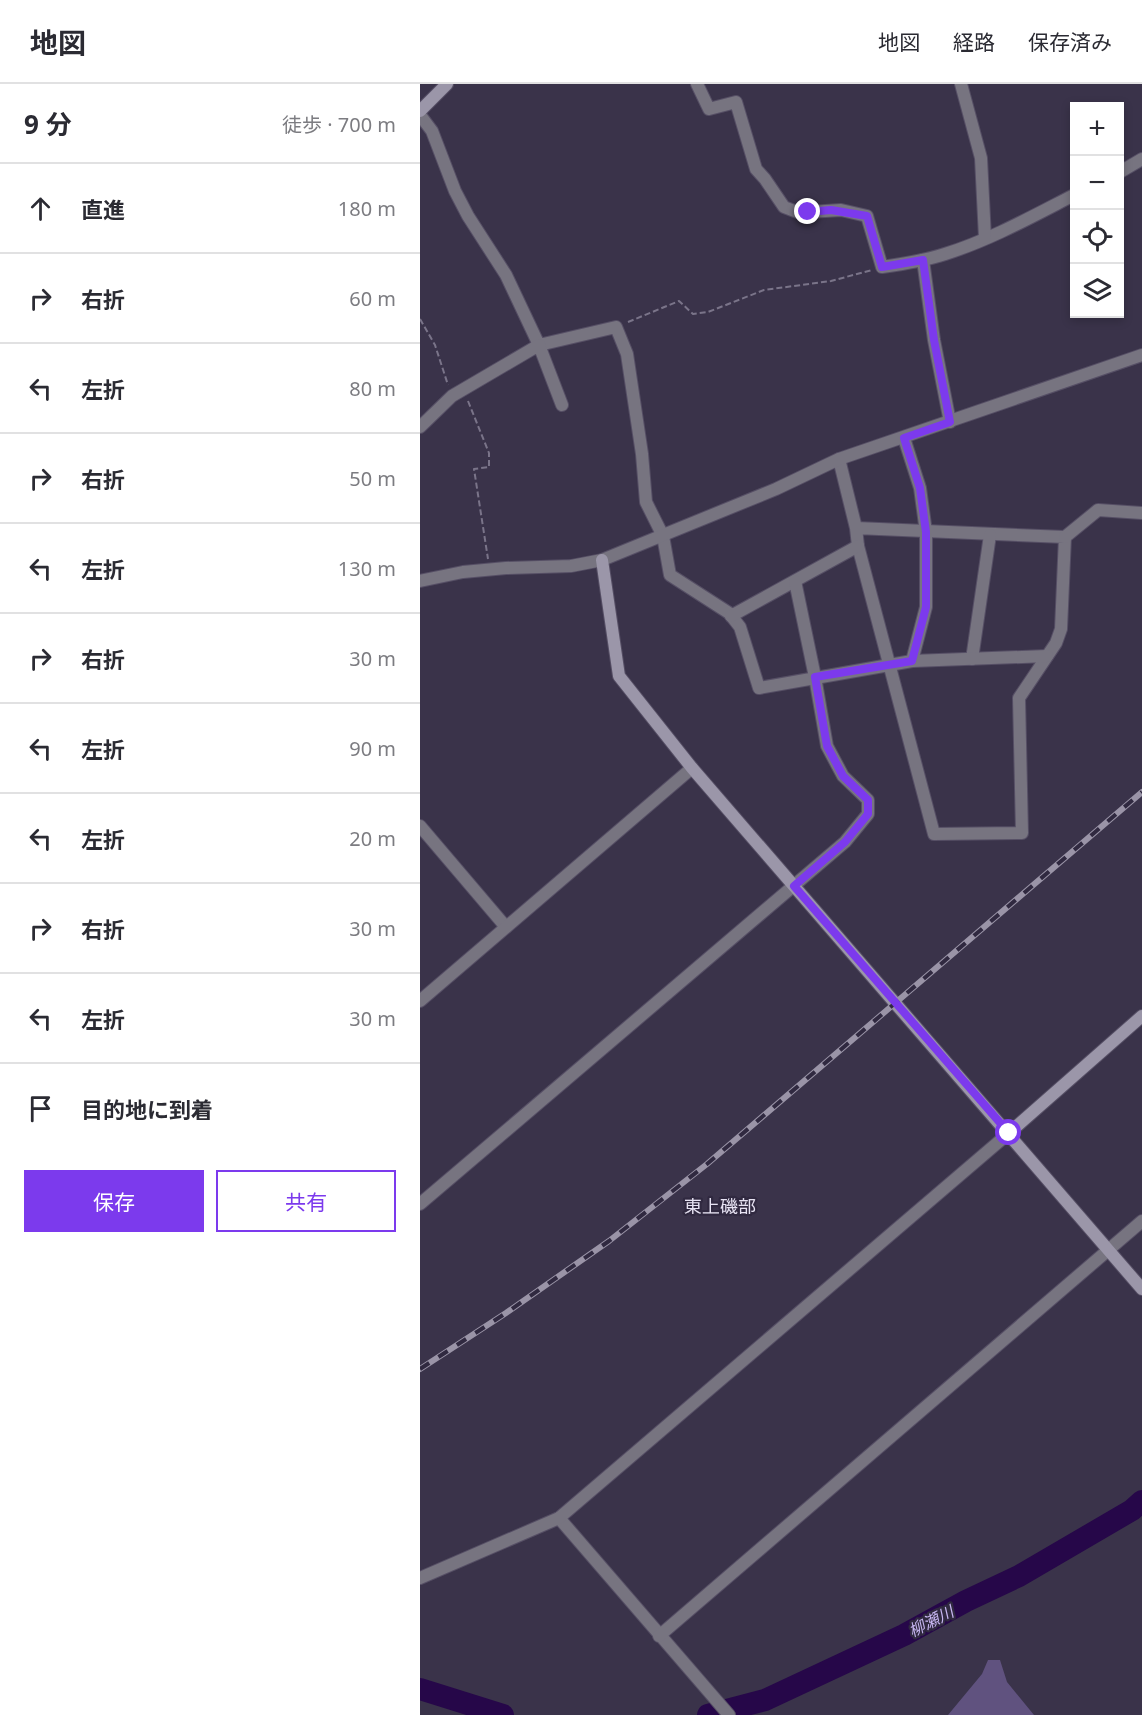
<!DOCTYPE html>
<html lang="ja">
<head>
<meta charset="utf-8">
<style>
	body { margin:0; font-family:"Noto Sans","Noto Sans JP",sans-serif; background:#f7f7f7; color:#2b2b33 }
	.controls { position:absolute; right:18px; top:18px; display:grid; overflow:hidden; border-radius:0px; box-shadow:0 3px 9px #0003 }
	.controls button { width:54px; height:54px; display:grid; place-items:center; padding:0; border:0; border-bottom:2px solid #e1e1e2; background:#fff; color:#2b2b33; font:30px sans-serif }
	.stop { position:absolute; width:18px; height:18px; margin:-14px; border:4px solid #7c3aed; border-radius:50%; background:#fff }
	.stop.end { background:#7c3aed; border-color:#fff; box-shadow:0 2px 6px #0008 }
	.list { margin:0; padding:0; list-style:none }
	h2 { display:flex; justify-content:space-between; align-items:center; height:78px; margin:0; padding:0 24px; font-size:26px }
	h2 small { font-size:20px; font-weight:400; color:#7c7c81 }
	.list li { display:grid; grid-template-columns:39px 1fr auto; gap:18px; align-items:center; box-sizing:border-box; height:90px; padding:0 24px; border-top:2px solid #e1e1e2 }
	.list b { display:block; font-size:22px; white-space:nowrap }
	.list em { font-size:20px; font-style:normal; color:#7c7c81 }
	.actions { display:flex; gap:12px; padding:18px 24px }
	.actions a { flex:1; padding:14px 0; border:2px solid #7c3aed; border-radius:0px; text-align:center; font-size:21px; color:#7c3aed }
	.actions .main { background:#7c3aed; color:#fff }
	.icon { flex:none; width:33px; height:33px; fill:none; stroke:currentColor; stroke-width:2; stroke-linecap:round; stroke-linejoin:round }
	.map { position:relative; flex:none; width:722px; height:1631px; overflow:hidden }
	header { display:flex; align-items:center; gap:36px; box-sizing:border-box; height:84px; padding:0 30px; background:#fff; border-bottom:2px solid #e1e1e2 }
	header strong { font-size:28px }
	nav { display:flex; gap:33px; margin-inline-start:auto; font-size:21px }
	main { display:flex }
	aside { flex:1; background:#fff }
	.map>svg:first-child { display:block }
	.green { fill:#60527f }
	.lines { fill:none; stroke-linecap:round; stroke-linejoin:round }
	.river { stroke:#260749; stroke-width:22 }
	.street-casing { stroke:#564f65; stroke-width:14 }
	.secondary-casing { stroke:#564f65; stroke-width:14 }
	.path { stroke:#7a7489; stroke-width:2; stroke-dasharray:6 3; stroke-linecap:butt }
	.street { stroke:#777480; stroke-width:12 }
	.secondary { stroke:#9b96a9; stroke-width:12 }
	.rail-casing { stroke:#9a94a7; stroke-width:6 }
	.rail { stroke:#302940; stroke-width:4; stroke-dasharray:11; stroke-linecap:butt }
	.route { stroke:#7c3aed; stroke-width:8 }
	.labels { text-anchor:middle; dominant-baseline:central; stroke-width:4.5; stroke-linejoin:round; paint-order:stroke }
	.water-label { font-size:16px; font-style:italic; fill:#c7b6f1; stroke:#302940 }
	.quarter-label { font-size:18px; fill:#e7e3f3; stroke:#302940 }
</style>
</head>
<body>
<header>
<strong>地図</strong>
<nav><a>地図</a><a>経路</a><a>保存済み</a></nav>
</header>
<main>
<aside>
<h2>9 分<small>徒歩 · 700 m</small></h2>
<ul class="list">
<li><svg class="icon" aria-label="ahead" viewBox="0 0 24 24"><path d="M12 20V5M6 11l6-6 6 6"/></svg><div><b>直進</b></div><em>180 m</em></li>
<li><svg class="icon" aria-label="right" viewBox="0 0 24 24"><path d="M7 20v-9h11M14 6l5 5-5 5"/></svg><div><b>右折</b></div><em>60 m</em></li>
<li><svg class="icon" aria-label="left" viewBox="0 0 24 24"><path d="M17 20v-9H6M10 6l-5 5 5 5"/></svg><div><b>左折</b></div><em>80 m</em></li>
<li><svg class="icon" aria-label="right" viewBox="0 0 24 24"><path d="M7 20v-9h11M14 6l5 5-5 5"/></svg><div><b>右折</b></div><em>50 m</em></li>
<li><svg class="icon" aria-label="left" viewBox="0 0 24 24"><path d="M17 20v-9H6M10 6l-5 5 5 5"/></svg><div><b>左折</b></div><em>130 m</em></li>
<li><svg class="icon" aria-label="right" viewBox="0 0 24 24"><path d="M7 20v-9h11M14 6l5 5-5 5"/></svg><div><b>右折</b></div><em>30 m</em></li>
<li><svg class="icon" aria-label="left" viewBox="0 0 24 24"><path d="M17 20v-9H6M10 6l-5 5 5 5"/></svg><div><b>左折</b></div><em>90 m</em></li>
<li><svg class="icon" aria-label="left" viewBox="0 0 24 24"><path d="M17 20v-9H6M10 6l-5 5 5 5"/></svg><div><b>左折</b></div><em>20 m</em></li>
<li><svg class="icon" aria-label="right" viewBox="0 0 24 24"><path d="M7 20v-9h11M14 6l5 5-5 5"/></svg><div><b>右折</b></div><em>30 m</em></li>
<li><svg class="icon" aria-label="left" viewBox="0 0 24 24"><path d="M17 20v-9H6M10 6l-5 5 5 5"/></svg><div><b>左折</b></div><em>30 m</em></li>
<li><svg class="icon" aria-label="arrive" viewBox="0 0 24 24"><path d="M6 21V4h12l-3 4 3 4H6"/></svg><div><b>目的地に到着</b></div></li>
</ul>
<div class="actions"><a class="main">保存</a><a>共有</a></div>
</aside>
<div class="map">
<svg width="722" height="1631" viewBox="0 0 722 1631">
	<rect width="100%" height="100%" fill="#3a334a"/>
	<path class="green" d="M 568,1576 L 580,1576 L 587,1598 L 614,1631 L 528,1631 L 562,1590 Z"/>
	<g class="lines">
		<g class="river">
			<path d="M 0,1605 L 83,1631"/>
			<path d="M 288,1631 L 345,1616 L 484,1551 L 546,1517 L 599,1492 L 712,1426 L 722,1417"/>
		</g>
		<defs>
			<g id="street">
				<path d="M 277,0 L 289,25 L 316,18 L 336,85 L 345,95 L 364,123 L 377,128 L 389,128 L 421,126 L 447,132 L 462,183 C 483,180 504,177 525,170 C 570,156 613,132 654,111"/>
				<path d="M 541,0 L 561,74 L 565,154"/>
				<path d="M 0,31 L 12,47 L 35,107 L 48,132 L 86,191 L 119,261 L 196,243 L 207,270 L 222,370 L 226,418 L 243,452 L 250,491 L 309,529 L 320,543 L 339,604 L 492,577 L 506,523 L 506,448 L 500,404 L 484,354"/>
				<path d="M 700,88 L 722,75"/>
				<path d="M 503,176 L 514,256 L 530,338"/>
				<path d="M 0,343 L 32,312 L 119,261 L 142,321"/>
				<path d="M 419,375 L 436,444 L 438,462 L 514,750 L 602,749 L 599,614 L 636,559 L 641,545 L 645,453 L 436,444"/>
				<path d="M 645,453 L 678,426 L 722,429"/>
				<path d="M 0,497 L 43,488 L 86,484 L 151,482 L 182,476 L 356,405 L 419,375 L 722,271"/>
				<path d="M 311,532 L 438,462"/>
				<path d="M 552,575 L 570,451"/>
				<path d="M 492,577 L 627,572"/>
				<path d="M 0,742 L 86,843"/>
				<path d="M 0,917 L 272,684"/>
				<path d="M 0,1120 L 425,758 L 448,730 L 448,716 L 423,692 L 407,662 L 395,593 L 375,497"/>
				<path d="M 139,1434 L 309,1631"/>
				<path d="M 0,1494 L 139,1434 L 589,1049"/>
				<path d="M 239,1552 L 722,1137"/>
			</g>
			<g id="secondary">
				<path d="M 0,27 L 27,0"/>
				<path d="M 182,476 L 199,592 L 272,684 L 722,1205"/>
				<path d="M 589,1049 L 722,932"/>
			</g>
		</defs>
		<use href="#street" class="street-casing"/>
		<use href="#secondary" class="secondary-casing"/>
		<g class="path">
			<path d="M 0,235 L 15,261 L 28,301"/>
			<path d="M 208,238 L 259,217 L 273,230 L 288,228 L 344,206 L 411,197 L 452,186"/>
			<path d="M 48,317 L 69,369 L 69,383 L 54,385 L 68,475"/>
		</g>
		<use href="#street" class="street"/>
		<use href="#secondary" class="secondary"/>
		<defs>
			<path id="rail" d="M 0,1285 L 86,1229 L 189,1157 L 287,1080 L 722,708"/>
		</defs>
		<use href="#rail" class="rail-casing"/>
		<use href="#rail" class="rail"/>
	</g>
	<g class="lines">
		<path class="route" d="M 388,128 L 411,126 L 447,132 L 462,183 L 503,176 L 514,256 L 530,338 L 484,354 L 500,404 L 506,448 L 506,523 L 492,577 L 395,593 L 407,662 L 423,692 L 448,716 L 448,730 L 425,758 L 374,802 L 589,1049"/>
	</g>
	<g class="labels">
		<g class="water-label">
			<text transform="translate(511 1537) rotate(-27)">柳瀬川</text>
		</g>
		<g class="quarter-label">
			<text x="300" y="1122">東上磯部</text>
		</g>
	</g>
</svg>
<div class="controls">
<button>+</button>
<button>−</button>
<button><svg class="icon" aria-label="locate" viewBox="0 0 24 24"><circle cx="12" cy="12" r="6"/><path d="M12 2v4M12 18v4M2 12h4M18 12h4"/></svg></button>
<button><svg class="icon" aria-label="layers" viewBox="0 0 24 24"><path d="M12 4l9 5-9 5-9-5zM3 14l9 5 9-5"/></svg></button>
</div>
<div class="stop" style="left:589px;top:1049px"></div>
<div class="stop end" style="left:388px;top:128px"></div>
</div>
</main>
</body>
</html>
